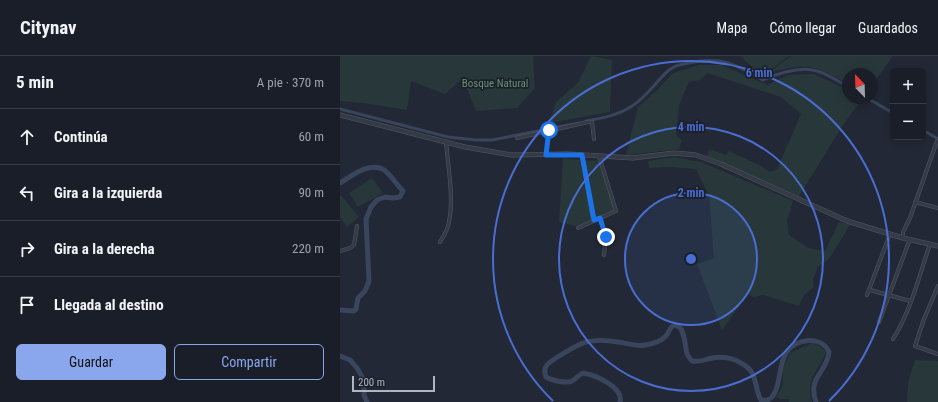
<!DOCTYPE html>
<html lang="es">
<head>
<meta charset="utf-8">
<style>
	body { margin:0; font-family:"Roboto Condensed",sans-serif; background:#232730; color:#f1f3f6 }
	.controls { position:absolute; right:12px; top:12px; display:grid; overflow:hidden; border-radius:6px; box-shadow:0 2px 10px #0003 }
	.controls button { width:36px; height:36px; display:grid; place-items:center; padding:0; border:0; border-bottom:1px solid #383c45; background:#1a1e28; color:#f1f3f6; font:20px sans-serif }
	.compass { position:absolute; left:502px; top:12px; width:36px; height:36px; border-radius:50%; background:#1a1e28; box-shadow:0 2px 10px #0003; rotate:337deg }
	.scale { position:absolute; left:12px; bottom:10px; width:83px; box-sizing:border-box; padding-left:4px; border:2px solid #b0b5c2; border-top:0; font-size:11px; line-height:14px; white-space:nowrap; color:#b0b5c2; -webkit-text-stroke:3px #1b202a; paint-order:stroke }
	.stop { position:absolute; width:12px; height:12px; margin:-9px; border:3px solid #1a73e8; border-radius:50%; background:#fff }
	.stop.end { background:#1a73e8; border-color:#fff; box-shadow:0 1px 4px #0008 }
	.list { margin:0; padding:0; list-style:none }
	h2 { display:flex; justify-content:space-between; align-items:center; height:52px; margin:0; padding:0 16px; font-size:17px }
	h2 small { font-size:13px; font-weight:400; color:#9fa2a8 }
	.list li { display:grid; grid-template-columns:26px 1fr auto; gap:12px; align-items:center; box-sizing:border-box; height:56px; padding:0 16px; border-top:1px solid #383c45 }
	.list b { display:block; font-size:15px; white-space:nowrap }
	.list em { font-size:13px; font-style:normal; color:#9fa2a8 }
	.actions { display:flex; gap:8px; padding:12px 16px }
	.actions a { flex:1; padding:9px 0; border:1px solid #8aa7ed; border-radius:6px; text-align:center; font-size:14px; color:#8aa7ed }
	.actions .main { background:#8aa7ed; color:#111 }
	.icon { flex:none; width:22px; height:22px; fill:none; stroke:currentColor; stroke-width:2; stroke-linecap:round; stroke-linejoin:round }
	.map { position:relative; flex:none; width:598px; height:346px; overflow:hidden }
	header { display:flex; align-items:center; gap:24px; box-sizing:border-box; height:56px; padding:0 20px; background:#1a1e28; border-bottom:1px solid #383c45 }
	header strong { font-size:19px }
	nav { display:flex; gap:22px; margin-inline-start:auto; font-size:14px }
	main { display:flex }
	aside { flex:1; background:#1a1e28 }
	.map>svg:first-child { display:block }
	.green { fill:#28383a }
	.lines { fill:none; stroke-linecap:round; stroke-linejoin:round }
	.canal { stroke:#39455d; stroke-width:3 }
	.river { stroke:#39455d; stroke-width:5 }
	.minor-casing { stroke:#535864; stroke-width:4 }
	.tertiary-casing { stroke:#535864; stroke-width:5 }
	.minor { stroke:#353b46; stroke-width:3 }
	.tertiary { stroke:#353b46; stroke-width:4 }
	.route { stroke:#1a73e8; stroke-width:5 }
	.ring { fill:none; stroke:#496dd1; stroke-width:2 }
	.labels { text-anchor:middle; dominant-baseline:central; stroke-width:3.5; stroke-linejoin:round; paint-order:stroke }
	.park-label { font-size:11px; fill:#699176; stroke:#1b202a }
	.centre { fill:#496dd1; stroke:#1b202a; stroke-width:2 }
	.ring-label { font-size:12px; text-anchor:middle; font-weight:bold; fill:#496dd1; stroke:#1b202a; stroke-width:3.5; stroke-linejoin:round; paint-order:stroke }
</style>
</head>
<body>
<header>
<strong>Citynav</strong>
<nav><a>Mapa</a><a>Cómo llegar</a><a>Guardados</a></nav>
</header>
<main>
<aside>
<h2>5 min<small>A pie · 370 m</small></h2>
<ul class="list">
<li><svg class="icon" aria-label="ahead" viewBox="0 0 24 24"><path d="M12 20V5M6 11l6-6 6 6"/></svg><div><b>Continúa</b></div><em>60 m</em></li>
<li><svg class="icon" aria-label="left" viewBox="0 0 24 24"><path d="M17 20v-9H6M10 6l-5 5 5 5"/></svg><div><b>Gira a la izquierda</b></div><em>90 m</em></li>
<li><svg class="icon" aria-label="right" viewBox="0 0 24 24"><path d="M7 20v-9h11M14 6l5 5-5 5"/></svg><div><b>Gira a la derecha</b></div><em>220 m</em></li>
<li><svg class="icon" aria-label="arrive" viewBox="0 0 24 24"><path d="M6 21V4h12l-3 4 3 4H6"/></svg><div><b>Llegada al destino</b></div></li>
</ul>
<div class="actions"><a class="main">Guardar</a><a>Compartir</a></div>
</aside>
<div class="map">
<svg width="598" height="346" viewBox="0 0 598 346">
	<rect width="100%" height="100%" fill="#222835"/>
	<g class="green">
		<path d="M 0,0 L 193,0 L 195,32 L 177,52 L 136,55 L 123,22 L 105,38 L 71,25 L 67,54 L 24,47 L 0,45 Z"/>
		<path d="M 251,0 L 272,4 L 270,56 L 209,67 L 216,46 L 238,27 Z"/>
		<path d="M 400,0 L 449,0 L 422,20 Z"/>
		<path d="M 451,0 L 553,0 L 532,29 L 532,18 L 508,18 L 508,28 C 474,8 466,7 428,17 Z"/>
		<path d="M 359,9 L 382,9 L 427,29 L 448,19 L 474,18 L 508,34 L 508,42 L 523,42 L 503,69 L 459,140 L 367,100 L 369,93 L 386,99 L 389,95 L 419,109 L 430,116 L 437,113 L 461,58 L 441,41 L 367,17 L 360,24 L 349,26 L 339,49 L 336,79 L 342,84 L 339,93 L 286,99 L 298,51 L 318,33 L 333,17 Z"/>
		<path d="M 335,101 L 361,106 L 453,145 L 447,165 L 449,179 L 468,192 L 485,195 L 499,166 L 510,169 L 489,203 L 478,211 L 473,223 L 474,231 L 464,239 L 459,250 L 423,239 L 414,241 L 408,238 L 382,274 L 357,208 L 374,202 L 369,140 L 356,113 L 330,111 L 309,112 L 308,105 Z"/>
		<path d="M 223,103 L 262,105 L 277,155 L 239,171 L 219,166 Z"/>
		<path d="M 32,122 L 43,137 L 18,151 L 9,137 Z"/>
		<path d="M 1,139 L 19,161 L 7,171 L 0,161 L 0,141 Z"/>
		<path d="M 472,287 L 480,290 L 486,296 C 478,317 465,322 472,346 L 449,346 L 449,343 L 441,343 L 436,341 L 443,329 L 443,313 L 450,297 Z"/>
		<path d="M 575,304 L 598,305 L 598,346 L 567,346 L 568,327 Z"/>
	</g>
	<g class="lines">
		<g class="canal">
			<path d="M 527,42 L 553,57"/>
			<path d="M 0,53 L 108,81 L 136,84 L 152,84 L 239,67"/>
			<path d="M 246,65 C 262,62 279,59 292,50 C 307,41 316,25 329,14 C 334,10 342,8 349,7 C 382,0 395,8 423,24 C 439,17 460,10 477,15 C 488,18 498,25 508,31"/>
			<path d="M 583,74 L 598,83"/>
		</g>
		<g class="river">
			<path d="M 0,127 C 11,120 30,105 44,114 C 51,119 57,129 63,135 L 60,141 L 53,142 L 45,141 L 37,144 L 31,151 L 26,163 L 29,225 L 25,235 L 18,242 L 16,253 L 14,255 L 0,254"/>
			<path d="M 0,300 L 10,304 L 17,312 L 24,324 L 24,339 L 27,346"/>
			<path d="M 280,346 C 284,331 255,319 243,317 C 238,319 236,323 232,325 C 226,328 211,324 206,321 C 202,311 208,307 216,302 C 240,287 248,281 278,286 C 287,287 297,291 305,289 C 311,288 321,285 325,281 C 329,278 330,267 337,270 C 345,272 345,291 347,298 C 348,300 350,303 352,305 C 358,306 362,305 368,303 C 379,300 390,301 401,307 C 405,309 410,313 412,317 C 417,326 416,336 421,344 C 427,345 431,344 434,338 C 441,327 438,311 446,297 C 455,282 482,279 489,296 C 487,317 467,321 476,346"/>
		</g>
		<defs>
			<g id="minor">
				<path d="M 177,82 L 248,66 L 252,66 L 254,83"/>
				<path d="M 206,99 L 209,74"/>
				<path d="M 242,99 L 253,164"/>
				<path d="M 575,146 L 598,152"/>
				<path d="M 260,162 L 266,181 L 264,199"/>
				<path d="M 238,172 L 276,155 L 259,100"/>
				<path d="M 563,182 L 563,176 L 570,162 L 597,85"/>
				<path d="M 100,186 C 104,180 108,173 109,166 C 114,142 108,110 106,86"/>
				<path d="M 0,195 L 10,192 L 14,189 L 17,170"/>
				<path d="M 598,230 L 584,263 L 575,290 L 598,298"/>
				<path d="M 530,234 L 570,245"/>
				<path d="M 527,239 L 550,178"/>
				<path d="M 539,266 L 570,183"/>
				<path d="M 553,283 C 571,255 579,220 590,188"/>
			</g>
			<path id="tertiary" d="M 0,59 L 125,91 L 171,99 L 228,98 L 293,102 L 334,97 L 356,99 L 381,108 L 507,165 L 563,182 L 598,190"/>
		</defs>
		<use href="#minor" class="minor-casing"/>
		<use href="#tertiary" class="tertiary-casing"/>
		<use href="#minor" class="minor"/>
		<use href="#tertiary" class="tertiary"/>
	</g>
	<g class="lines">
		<path class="route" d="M 209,74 L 206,99 L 242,99 L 254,164 L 260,162 L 266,181"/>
	</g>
	<circle cx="351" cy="203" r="66" fill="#496dd1" fill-opacity=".12"/>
	<g class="ring">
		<circle cx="351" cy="203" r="66"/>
		<circle cx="351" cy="203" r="132"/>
		<path d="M213 345A198 198 0 1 1 489 345"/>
	</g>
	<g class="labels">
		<g class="park-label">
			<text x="155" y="27">Bosque Natural</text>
		</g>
	</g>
	<circle cx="351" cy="203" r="6" class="centre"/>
	<g class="ring-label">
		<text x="419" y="21">6 min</text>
		<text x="351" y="75">4 min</text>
		<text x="351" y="141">2 min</text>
	</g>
</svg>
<div class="controls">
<button>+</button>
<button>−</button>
</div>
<svg class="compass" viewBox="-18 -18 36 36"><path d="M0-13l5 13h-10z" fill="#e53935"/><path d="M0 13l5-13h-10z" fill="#9fa2a8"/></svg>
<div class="scale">200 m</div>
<div class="stop" style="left:209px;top:74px"></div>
<div class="stop end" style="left:266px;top:181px"></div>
</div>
</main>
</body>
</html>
